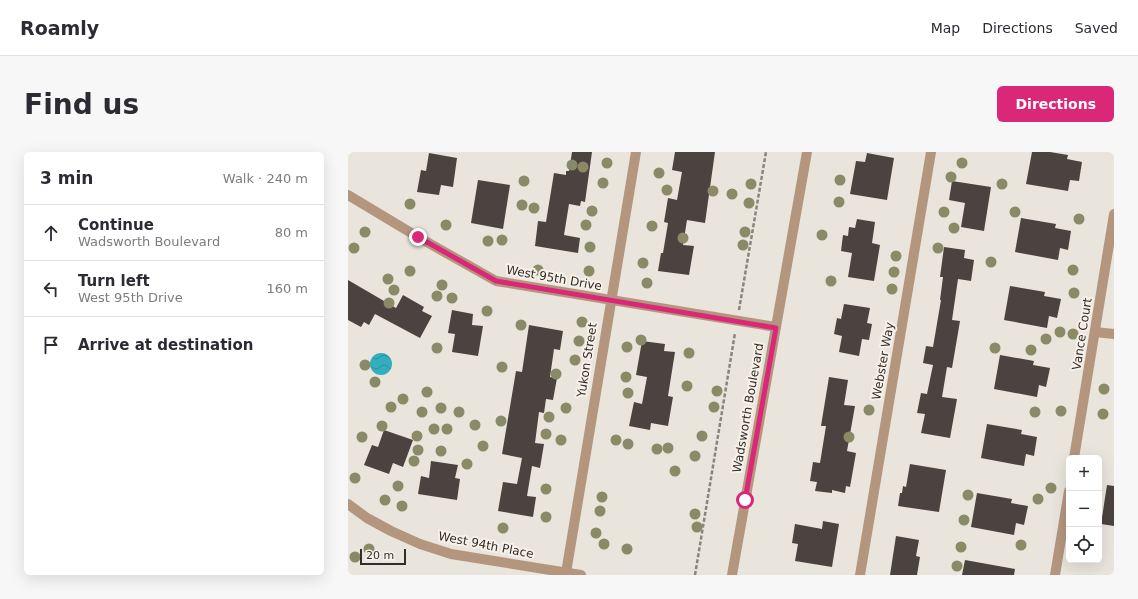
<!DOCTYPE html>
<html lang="en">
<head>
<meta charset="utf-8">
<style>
	body { margin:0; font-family:"DejaVu Sans",sans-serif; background:#f7f7f7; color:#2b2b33 }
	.controls { position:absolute; right:12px; bottom:12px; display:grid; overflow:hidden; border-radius:6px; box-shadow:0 4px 16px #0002 }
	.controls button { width:36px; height:36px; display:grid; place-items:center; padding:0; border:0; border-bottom:1px solid #e1e1e2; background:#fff; color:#2b2b33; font:20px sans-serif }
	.scale { position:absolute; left:12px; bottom:10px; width:46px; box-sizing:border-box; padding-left:4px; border:2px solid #312e2b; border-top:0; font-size:11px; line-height:14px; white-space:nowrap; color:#312e2b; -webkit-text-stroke:3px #f7f1e9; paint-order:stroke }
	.stop { position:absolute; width:12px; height:12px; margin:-9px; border:3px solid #db2777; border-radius:50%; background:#fff }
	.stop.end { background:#db2777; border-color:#fff; box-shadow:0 1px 4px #0008 }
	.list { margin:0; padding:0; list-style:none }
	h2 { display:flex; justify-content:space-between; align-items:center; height:52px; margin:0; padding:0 16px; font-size:17px }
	h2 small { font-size:13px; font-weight:400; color:#7c7c81 }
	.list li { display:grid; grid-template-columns:26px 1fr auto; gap:12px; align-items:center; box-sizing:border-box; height:56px; padding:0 16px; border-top:1px solid #e1e1e2 }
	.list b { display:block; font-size:15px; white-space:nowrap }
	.list p { margin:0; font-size:13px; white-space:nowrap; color:#7c7c81 }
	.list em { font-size:13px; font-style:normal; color:#7c7c81 }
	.icon { flex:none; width:22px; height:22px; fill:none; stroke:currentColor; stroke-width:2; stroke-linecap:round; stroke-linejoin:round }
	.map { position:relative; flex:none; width:766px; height:423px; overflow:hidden; border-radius:6px }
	header { display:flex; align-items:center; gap:24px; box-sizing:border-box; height:56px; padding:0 20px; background:#fff; border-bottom:1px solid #e1e1e2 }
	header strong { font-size:19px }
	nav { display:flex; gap:22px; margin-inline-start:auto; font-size:14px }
	.intro { display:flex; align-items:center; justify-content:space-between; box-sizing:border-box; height:96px; padding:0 24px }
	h1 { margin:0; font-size:28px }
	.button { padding:10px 18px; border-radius:6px; background:#db2777; color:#fff; font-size:14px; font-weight:700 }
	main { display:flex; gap:24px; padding:0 24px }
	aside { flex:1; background:#fff; border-radius:6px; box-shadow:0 4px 16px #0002 }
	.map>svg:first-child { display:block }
	.water { fill:url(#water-waves) }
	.building { fill:#4b433f }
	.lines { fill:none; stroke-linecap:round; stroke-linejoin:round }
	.path { stroke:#88847f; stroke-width:2.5; stroke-dasharray:4 2; stroke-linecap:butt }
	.minor { stroke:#b4967f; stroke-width:10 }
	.tertiary { stroke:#b4967f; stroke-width:10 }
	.tree { fill:#888b65 }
	.route { stroke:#db2777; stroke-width:5 }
	.labels { text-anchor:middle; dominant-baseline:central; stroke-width:4; stroke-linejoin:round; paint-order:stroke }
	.street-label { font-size:12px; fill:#312e2b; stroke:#f7f1e9 }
</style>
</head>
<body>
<header>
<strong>Roamly</strong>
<nav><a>Map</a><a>Directions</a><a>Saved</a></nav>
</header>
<div class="intro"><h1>Find us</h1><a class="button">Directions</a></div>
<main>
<aside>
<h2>3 min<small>Walk · 240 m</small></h2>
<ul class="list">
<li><svg class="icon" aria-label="ahead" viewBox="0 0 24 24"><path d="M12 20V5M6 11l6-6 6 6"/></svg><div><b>Continue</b><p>Wadsworth Boulevard</p></div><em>80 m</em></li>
<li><svg class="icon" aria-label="left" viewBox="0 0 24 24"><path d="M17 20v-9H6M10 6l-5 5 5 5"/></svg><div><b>Turn left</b><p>West 95th Drive</p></div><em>160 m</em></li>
<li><svg class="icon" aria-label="arrive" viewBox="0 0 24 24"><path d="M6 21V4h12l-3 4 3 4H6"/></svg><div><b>Arrive at destination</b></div></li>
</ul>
</aside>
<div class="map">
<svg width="766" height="423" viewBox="0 0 766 423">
	<defs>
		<pattern id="water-waves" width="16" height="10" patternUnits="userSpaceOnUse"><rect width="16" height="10" fill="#33aebf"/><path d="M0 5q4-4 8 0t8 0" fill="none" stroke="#2c8e9b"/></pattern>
	</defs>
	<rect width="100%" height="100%" fill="#e9e4dc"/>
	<circle class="water" cx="33" cy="212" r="11"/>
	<g class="building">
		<path d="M 224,0 L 244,0 L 237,50 L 233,49 L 232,54 L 221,52 L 216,83 L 232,86 L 230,101 L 187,94 L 190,69 L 198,70 L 206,21 L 218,23 L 218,19 L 221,19 Z"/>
		<path d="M 327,0 L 367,0 L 357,71 L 339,68 L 335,93 L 346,94 L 341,123 L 310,119 L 313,101 L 315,101 L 320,71 L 316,70 L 320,46 L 329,48 L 334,20 L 324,18 Z"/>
		<path d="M 684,0 L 702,0 L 720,3 L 719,7 L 734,10 L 731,29 L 722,28 L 720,39 L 678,32 Z"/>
		<path d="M 81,1 L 109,6 L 105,35 L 93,33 L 91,43 L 69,40 L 73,18 L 78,19 Z"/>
		<path d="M 519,1 L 546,6 L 539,48 L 502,42 L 508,9 L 517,10 Z"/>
		<path d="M 130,28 L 162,33 L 155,77 L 123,71 Z"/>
		<path d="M 604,29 L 643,35 L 636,79 L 613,75 L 617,51 L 601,48 Z"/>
		<path d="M 673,66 L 708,72 L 707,76 L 723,79 L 720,98 L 712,96 L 710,108 L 667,100 Z"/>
		<path d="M 509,67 L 527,70 L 524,91 L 532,93 L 526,129 L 500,125 L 504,101 L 493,99 L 495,83 L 500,84 L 501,75 L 507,76 Z"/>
		<path d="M 596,95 L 617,98 L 616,106 L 626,108 L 623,129 L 610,127 L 604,168 L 612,169 L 604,216 L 599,215 L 594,245 L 609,247 L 602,286 L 573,281 L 577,262 L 569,261 L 573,241 L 579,242 L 585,213 L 575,211 L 578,194 L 585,195 L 593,148 L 592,148 L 595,125 L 592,125 Z"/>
		<path d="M 0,128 L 48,156 L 55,143 L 76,155 L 74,159 L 84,164 L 72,186 L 27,162 L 21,173 L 16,170 L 13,175 L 0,168 Z"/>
		<path d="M 662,134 L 697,140 L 696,144 L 713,147 L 709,166 L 701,164 L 699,176 L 656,168 Z"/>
		<path d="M 496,152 L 522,156 L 519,171 L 524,172 L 521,188 L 514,187 L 511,204 L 491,200 L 494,184 L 486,182 L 489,166 L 493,167 Z"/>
		<path d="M 104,158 L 125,162 L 124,173 L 135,174 L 130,204 L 104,200 L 107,182 L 100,181 Z"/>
		<path d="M 181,173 L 215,179 L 212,198 L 206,197 L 202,225 L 209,226 L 205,248 L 198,247 L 196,261 L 191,260 L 187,291 L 196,292 L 192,316 L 184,314 L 179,344 L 188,345 L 185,365 L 150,359 L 155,330 L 169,332 L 174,306 L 154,302 L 168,219 L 174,220 Z"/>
		<path d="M 294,189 L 317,192 L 316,199 L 327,200 L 320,244 L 325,245 L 320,274 L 303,271 L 302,278 L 281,274 L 286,250 L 294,252 L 299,225 L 288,223 Z"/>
		<path d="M 652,203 L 686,209 L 685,213 L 702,216 L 698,235 L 691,233 L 689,245 L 646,237 Z"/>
		<path d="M 481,225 L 500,228 L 496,253 L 507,254 L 499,299 L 508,301 L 502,335 L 498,334 L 497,341 L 484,338 L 484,341 L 467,339 L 469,330 L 462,329 L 465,310 L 472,311 L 478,274 L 473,274 Z"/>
		<path d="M 639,272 L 674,278 L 673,282 L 689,285 L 686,304 L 678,302 L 676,314 L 633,306 Z"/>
		<path d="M 36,278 L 65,288 L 55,315 L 45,311 L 41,322 L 16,313 L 24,293 L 30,295 Z"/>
		<path d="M 83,309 L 110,313 L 107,326 L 112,327 L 109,348 L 70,342 L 73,324 L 81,326 Z"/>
		<path d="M 562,312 L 598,318 L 591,360 L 550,354 L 552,341 L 554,341 L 555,334 L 558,335 Z"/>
		<path d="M 759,333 L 766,334 L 766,374 L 753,372 Z"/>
		<path d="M 629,341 L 664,347 L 663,351 L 680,354 L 676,373 L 668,371 L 666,383 L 623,375 Z"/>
		<path d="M 475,369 L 491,372 L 484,415 L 447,409 L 450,392 L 444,391 L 447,372 L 474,377 Z"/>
		<path d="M 548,384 L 571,388 L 568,404 L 572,405 L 569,423 L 542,423 Z"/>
		<path d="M 617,408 L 667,417 L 666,423 L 614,423 Z"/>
	</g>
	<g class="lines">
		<g class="path">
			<path d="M 391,158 L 418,0"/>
			<path d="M 347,423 L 387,181"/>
		</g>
		<g class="minor">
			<path d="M 0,43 L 70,85 L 148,129 L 428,175"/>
			<path d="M 747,180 L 766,182"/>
			<path d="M 726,306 L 766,62"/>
			<path d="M 0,352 L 19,366 L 43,379 L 72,392 L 103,402 L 233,423"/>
			<path d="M 218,421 L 288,0"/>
			<path d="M 512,423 L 583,0"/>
			<path d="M 707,423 L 721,339"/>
		</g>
		<path class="tertiary" d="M 384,423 L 459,0"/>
	</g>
	<g class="tree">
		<circle cx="259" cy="11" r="5.5"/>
		<circle cx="614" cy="11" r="5.5"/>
		<circle cx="224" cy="13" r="5.5"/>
		<circle cx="235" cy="15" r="5.5"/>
		<circle cx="311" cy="21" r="5.5"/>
		<circle cx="603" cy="25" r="5.5"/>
		<circle cx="492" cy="28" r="5.5"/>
		<circle cx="176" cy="29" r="5.5"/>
		<circle cx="255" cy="31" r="5.5"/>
		<circle cx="403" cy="32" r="5.5"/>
		<circle cx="654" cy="32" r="5.5"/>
		<circle cx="319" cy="38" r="5.5"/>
		<circle cx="365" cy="39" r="5.5"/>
		<circle cx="384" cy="42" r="5.5"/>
		<circle cx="491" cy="50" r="5.5"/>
		<circle cx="401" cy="51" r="5.5"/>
		<circle cx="62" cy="52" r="5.5"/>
		<circle cx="174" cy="53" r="5.5"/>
		<circle cx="186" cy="56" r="5.5"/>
		<circle cx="244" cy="59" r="5.5"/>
		<circle cx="596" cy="60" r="5.5"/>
		<circle cx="667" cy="60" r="5.5"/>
		<circle cx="731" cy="67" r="5.5"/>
		<circle cx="98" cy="73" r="5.5"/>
		<circle cx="238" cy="73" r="5.5"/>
		<circle cx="304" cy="74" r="5.5"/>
		<circle cx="606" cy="76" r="5.5"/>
		<circle cx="17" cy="80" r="5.5"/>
		<circle cx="397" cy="80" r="5.5"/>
		<circle cx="474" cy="83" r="5.5"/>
		<circle cx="335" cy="86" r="5.5"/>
		<circle cx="154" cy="88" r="5.5"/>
		<circle cx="140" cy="89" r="5.5"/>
		<circle cx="395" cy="93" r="5.5"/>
		<circle cx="242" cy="95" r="5.5"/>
		<circle cx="6" cy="96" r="5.5"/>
		<circle cx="590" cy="96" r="5.5"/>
		<circle cx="548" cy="104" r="5.5"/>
		<circle cx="643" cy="110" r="5.5"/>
		<circle cx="295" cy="111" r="5.5"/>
		<circle cx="190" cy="118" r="5.5"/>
		<circle cx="725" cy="118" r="5.5"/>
		<circle cx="62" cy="119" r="5.5"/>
		<circle cx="241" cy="119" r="5.5"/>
		<circle cx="546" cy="120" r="5.5"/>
		<circle cx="40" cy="127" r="5.5"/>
		<circle cx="483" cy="129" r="5.5"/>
		<circle cx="299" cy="131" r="5.5"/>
		<circle cx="94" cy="133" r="5.5"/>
		<circle cx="544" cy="137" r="5.5"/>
		<circle cx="46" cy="138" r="5.5"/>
		<circle cx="726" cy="141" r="5.5"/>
		<circle cx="89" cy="144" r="5.5"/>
		<circle cx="104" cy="146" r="5.5"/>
		<circle cx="41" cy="151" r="5.5"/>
		<circle cx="139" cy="159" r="5.5"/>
		<circle cx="234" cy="170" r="5.5"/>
		<circle cx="173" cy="173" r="5.5"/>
		<circle cx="712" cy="180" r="5.5"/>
		<circle cx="725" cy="182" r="5.5"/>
		<circle cx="698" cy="187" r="5.5"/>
		<circle cx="293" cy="188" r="5.5"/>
		<circle cx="231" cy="189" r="5.5"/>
		<circle cx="279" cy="195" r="5.5"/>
		<circle cx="89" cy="196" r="5.5"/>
		<circle cx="647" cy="196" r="5.5"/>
		<circle cx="683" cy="198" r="5.5"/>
		<circle cx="341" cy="201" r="5.5"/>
		<circle cx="227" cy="208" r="5.5"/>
		<circle cx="17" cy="213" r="5.5"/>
		<circle cx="154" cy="215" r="5.5"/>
		<circle cx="208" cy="222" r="5.5"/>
		<circle cx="278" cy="225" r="5.5"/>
		<circle cx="27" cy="230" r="5.5"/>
		<circle cx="339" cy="234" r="5.5"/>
		<circle cx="756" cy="237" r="5.5"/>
		<circle cx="369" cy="239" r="5.5"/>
		<circle cx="79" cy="240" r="5.5"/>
		<circle cx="280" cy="241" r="5.5"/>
		<circle cx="55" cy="247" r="5.5"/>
		<circle cx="43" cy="255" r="5.5"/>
		<circle cx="366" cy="255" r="5.5"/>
		<circle cx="93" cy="256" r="5.5"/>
		<circle cx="218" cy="256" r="5.5"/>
		<circle cx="521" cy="258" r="5.5"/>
		<circle cx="713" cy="259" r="5.5"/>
		<circle cx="74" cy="260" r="5.5"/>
		<circle cx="111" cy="260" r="5.5"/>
		<circle cx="687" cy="260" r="5.5"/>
		<circle cx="755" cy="262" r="5.5"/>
		<circle cx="201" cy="265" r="5.5"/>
		<circle cx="153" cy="269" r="5.5"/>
		<circle cx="127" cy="273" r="5.5"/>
		<circle cx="34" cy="274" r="5.5"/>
		<circle cx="86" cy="277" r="5.5"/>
		<circle cx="99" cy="277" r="5.5"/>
		<circle cx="198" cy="282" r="5.5"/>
		<circle cx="69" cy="284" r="5.5"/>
		<circle cx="354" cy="284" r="5.5"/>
		<circle cx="14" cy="285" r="5.5"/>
		<circle cx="501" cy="285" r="5.5"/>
		<circle cx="213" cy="288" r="5.5"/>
		<circle cx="268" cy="288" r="5.5"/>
		<circle cx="280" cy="292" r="5.5"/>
		<circle cx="135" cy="294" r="5.5"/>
		<circle cx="320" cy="296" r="5.5"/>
		<circle cx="309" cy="297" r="5.5"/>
		<circle cx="70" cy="298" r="5.5"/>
		<circle cx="93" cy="299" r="5.5"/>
		<circle cx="347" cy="304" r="5.5"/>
		<circle cx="66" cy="309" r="5.5"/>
		<circle cx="119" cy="312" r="5.5"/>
		<circle cx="327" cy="319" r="5.5"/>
		<circle cx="7" cy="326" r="5.5"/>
		<circle cx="50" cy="334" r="5.5"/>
		<circle cx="703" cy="336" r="5.5"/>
		<circle cx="198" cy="337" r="5.5"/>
		<circle cx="620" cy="343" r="5.5"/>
		<circle cx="254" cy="345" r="5.5"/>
		<circle cx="690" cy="347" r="5.5"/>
		<circle cx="37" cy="348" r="5.5"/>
		<circle cx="54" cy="354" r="5.5"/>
		<circle cx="252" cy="359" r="5.5"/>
		<circle cx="347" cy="362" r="5.5"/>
		<circle cx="198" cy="365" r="5.5"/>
		<circle cx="616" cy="368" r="5.5"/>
		<circle cx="349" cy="375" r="5.5"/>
		<circle cx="155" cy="376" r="5.5"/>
		<circle cx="248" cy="381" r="5.5"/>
		<circle cx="256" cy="392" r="5.5"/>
		<circle cx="673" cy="393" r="5.5"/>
		<circle cx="613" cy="395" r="5.5"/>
		<circle cx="21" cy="397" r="5.5"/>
		<circle cx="279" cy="397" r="5.5"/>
		<circle cx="7" cy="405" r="5.5"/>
		<circle cx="609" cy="414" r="5.5"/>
	</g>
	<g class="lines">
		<path class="route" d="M 70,85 L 148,129 L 428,176 L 397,348"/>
	</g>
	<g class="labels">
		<g class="street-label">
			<text transform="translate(206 126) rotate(10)">West 95th Drive</text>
			<text transform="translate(734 182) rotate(-81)">Vance Court</text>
			<text transform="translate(239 208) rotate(-81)">Yukon Street</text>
			<text transform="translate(535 209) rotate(-80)">Webster Way</text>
			<text transform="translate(400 256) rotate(-80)">Wadsworth Boulevard</text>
			<text transform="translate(138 393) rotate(11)">West 94th Place</text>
		</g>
	</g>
</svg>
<div class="controls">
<button>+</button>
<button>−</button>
<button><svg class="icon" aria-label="locate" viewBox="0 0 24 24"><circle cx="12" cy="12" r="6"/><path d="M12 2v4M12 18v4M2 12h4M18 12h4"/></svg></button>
</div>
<div class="scale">20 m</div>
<div class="stop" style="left:397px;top:348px"></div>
<div class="stop end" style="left:70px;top:85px"></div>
</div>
</main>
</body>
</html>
